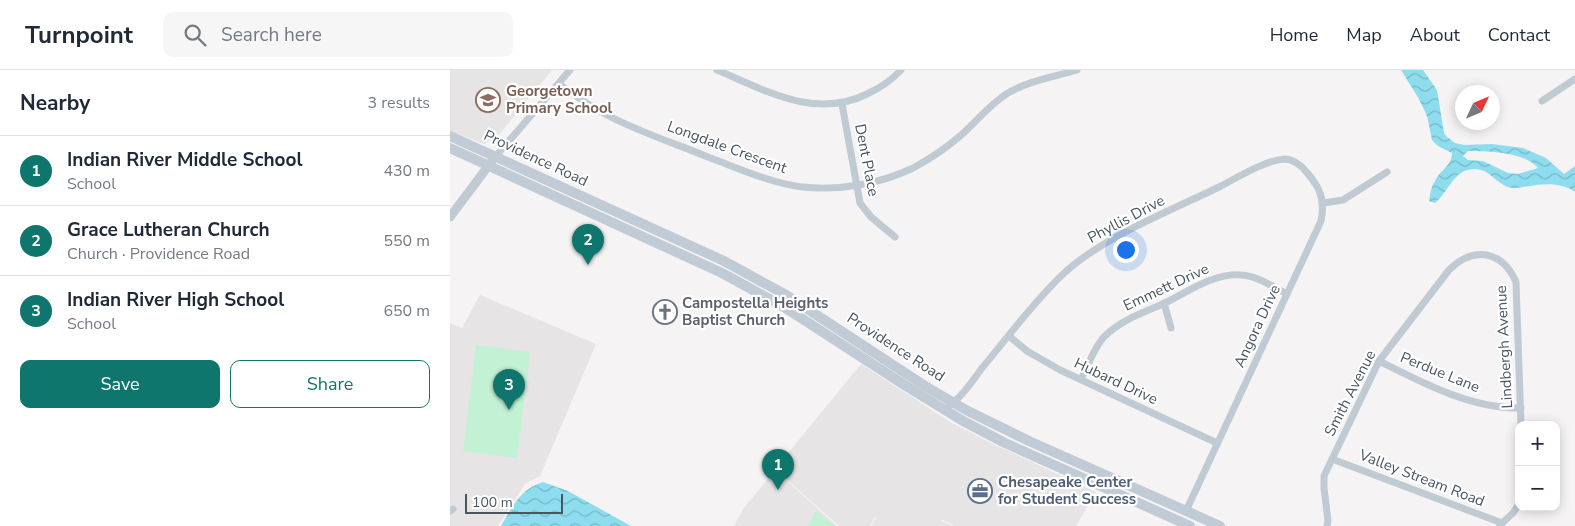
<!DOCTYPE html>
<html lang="en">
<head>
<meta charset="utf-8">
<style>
	body { margin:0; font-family:"Nunito Sans",sans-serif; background:#f6f6f7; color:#1f2937 }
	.controls { position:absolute; right:15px; bottom:15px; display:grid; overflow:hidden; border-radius:10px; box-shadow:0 2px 12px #0003 }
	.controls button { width:45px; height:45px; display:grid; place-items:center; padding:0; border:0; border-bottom:1px solid #e0e1e3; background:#fff; color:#1f2937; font:25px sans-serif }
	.compass { position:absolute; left:1005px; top:15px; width:45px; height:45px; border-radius:50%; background:#fff; box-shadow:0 2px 12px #0003; rotate:46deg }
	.scale { position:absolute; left:15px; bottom:12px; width:98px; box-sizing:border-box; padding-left:5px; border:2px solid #495661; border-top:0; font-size:14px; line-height:18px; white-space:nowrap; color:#495661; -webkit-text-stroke:4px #fff; paint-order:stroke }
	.you { position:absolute; left:675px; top:179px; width:18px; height:18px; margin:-12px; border:4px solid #fff; border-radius:50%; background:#1a73e8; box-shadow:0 0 0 8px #1a73e833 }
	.badge { display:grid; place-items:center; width:32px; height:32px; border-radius:50%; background:#0f766e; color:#fff; font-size:16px; font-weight:700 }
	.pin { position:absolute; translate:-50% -41px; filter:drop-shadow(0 1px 2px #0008) }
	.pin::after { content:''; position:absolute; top:26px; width:18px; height:15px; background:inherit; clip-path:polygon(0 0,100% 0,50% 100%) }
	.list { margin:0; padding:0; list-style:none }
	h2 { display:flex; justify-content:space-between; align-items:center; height:65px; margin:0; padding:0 20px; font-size:21px }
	h2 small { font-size:16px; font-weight:400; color:#747a83 }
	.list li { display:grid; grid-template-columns:32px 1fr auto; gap:15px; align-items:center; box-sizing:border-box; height:70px; padding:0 20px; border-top:1px solid #e0e1e3 }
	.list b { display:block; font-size:19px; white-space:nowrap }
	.list p { margin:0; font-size:16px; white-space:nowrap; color:#747a83 }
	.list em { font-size:16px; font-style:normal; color:#747a83 }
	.actions { display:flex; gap:10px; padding:15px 20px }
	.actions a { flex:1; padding:11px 0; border:1px solid #0f766e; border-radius:10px; text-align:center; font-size:18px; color:#0f766e }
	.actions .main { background:#0f766e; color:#fff }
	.icon { flex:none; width:28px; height:28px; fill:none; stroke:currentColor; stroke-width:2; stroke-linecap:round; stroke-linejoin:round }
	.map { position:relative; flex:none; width:1125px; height:456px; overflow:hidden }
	header { display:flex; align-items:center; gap:30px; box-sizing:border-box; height:70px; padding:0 25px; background:#fff; border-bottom:1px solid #e0e1e3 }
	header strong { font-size:24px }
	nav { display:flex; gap:28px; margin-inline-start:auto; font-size:18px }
	.search { width:350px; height:45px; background:#f6f6f7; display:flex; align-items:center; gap:12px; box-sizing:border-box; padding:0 18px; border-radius:10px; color:#747a83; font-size:19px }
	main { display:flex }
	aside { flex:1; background:#fff }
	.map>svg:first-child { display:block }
	.education { fill:#e6e4e5 }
	.garden { fill:#c2f2d3 }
	.water { fill:url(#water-waves); fill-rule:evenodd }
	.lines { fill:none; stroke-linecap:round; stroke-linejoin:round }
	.minor { stroke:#c0cad2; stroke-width:7 }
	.tertiary { stroke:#c0cad2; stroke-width:9 }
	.secondary { stroke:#c0cbd6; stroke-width:10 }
	.labels { text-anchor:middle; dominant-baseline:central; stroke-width:4.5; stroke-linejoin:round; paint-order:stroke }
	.education-label { font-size:15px; font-weight:bold; fill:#785e54; stroke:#fff; text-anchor:start }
	.street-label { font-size:15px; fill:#495661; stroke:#fff }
	.worship-label { font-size:15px; font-weight:bold; fill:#5b616d; stroke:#fff; text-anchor:start }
	.service-label { font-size:15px; font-weight:bold; fill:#4e5e75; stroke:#fff; text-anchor:start }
</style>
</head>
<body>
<header>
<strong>Turnpoint</strong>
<div class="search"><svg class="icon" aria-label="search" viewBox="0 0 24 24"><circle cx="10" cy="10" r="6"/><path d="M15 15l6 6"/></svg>Search here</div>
<nav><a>Home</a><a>Map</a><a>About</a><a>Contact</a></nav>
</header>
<main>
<aside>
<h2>Nearby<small>3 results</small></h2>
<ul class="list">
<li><span class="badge">1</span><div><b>Indian River Middle School</b><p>School</p></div><em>430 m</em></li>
<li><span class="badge">2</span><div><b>Grace Lutheran Church</b><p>Church · Providence Road</p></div><em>550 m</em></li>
<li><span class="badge">3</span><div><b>Indian River High School</b><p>School</p></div><em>650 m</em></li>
</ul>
<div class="actions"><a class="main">Save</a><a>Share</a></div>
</aside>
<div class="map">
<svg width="1125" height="456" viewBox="0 0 1125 456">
	<defs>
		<pattern id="water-waves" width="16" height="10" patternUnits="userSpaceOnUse" patternTransform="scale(1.25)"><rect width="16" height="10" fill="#8eddef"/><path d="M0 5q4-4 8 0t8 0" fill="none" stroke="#76b6c5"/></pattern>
	</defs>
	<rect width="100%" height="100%" fill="#f5f3f3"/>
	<g class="education">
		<path d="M 0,0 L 102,0 L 48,66 L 34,74 L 0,61 Z"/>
		<path d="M 30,225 L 146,274 L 90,406 L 75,414 L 48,456 L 0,456 L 0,253 L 12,258 Z"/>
		<path d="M 411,294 L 502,353 L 537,371 L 646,422 L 626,456 L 505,456 L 491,449 L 491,451 L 503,456 L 421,456 L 426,448 L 425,447 L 420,456 L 389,456 L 325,399 Z"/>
		<path d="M 325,400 L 387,456 L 284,456 L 293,439 Z"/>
	</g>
	<g class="garden">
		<path d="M 26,275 L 80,282 L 67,388 L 13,381 Z"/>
		<path d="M 366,441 L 385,456 L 358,456 Z"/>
	</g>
	<g class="water">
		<path d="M 951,0 L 973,0 L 987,20 L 994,63 L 997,67 L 1005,73 L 1014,75 L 1042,74 L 1073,78 L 1096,88 L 1114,104 L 1125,96 L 1125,122 C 1110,111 1091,114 1073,117 C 1068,118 1062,119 1058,117 C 1042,111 1038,95 1017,100 C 1003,104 997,123 985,133 L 979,131 C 980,125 981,117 985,111 C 990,100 1002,96 1002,83 L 988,76 L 982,70 L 977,46 L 969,29 ZM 1018,81 C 1038,81 1075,82 1088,98 L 1068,104 L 1058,103 L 1033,91 L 1018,90 L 1013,86 Z"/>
		<path d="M 93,412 L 118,421 L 181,456 L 51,456 C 63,436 69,420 93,412 Z"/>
	</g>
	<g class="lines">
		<g class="minor">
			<path d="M 267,0 C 315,20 365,50 417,24 C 430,18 441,11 451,0"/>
			<path d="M 109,14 C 124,25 140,36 157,45 C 189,62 224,73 258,87 C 288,98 320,113 352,117 C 389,121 430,114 463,98 C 480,89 496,78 510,66 C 526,52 540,34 558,23 C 578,11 604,7 627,0"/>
			<path d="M 1092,31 L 1125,9"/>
			<path d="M 392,34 L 410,133 L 421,147 L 445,167"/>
			<path d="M 46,86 L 120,0"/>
			<path d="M 873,133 L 893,130 L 937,102"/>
			<path d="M 714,233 L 721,258"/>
			<path d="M 559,266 L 577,281 L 610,300 L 767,373"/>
			<path d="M 929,291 C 973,313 1021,339 1071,338"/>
			<path d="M 631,309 C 638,296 643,280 653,268 C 669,251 692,243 713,234 C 738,222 763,203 791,205 C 808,206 823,217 837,224"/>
			<path d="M 500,335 C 513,326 523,310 532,298 C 558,267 582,234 611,206 C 650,168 720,141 769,117 C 787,108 815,90 835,89 C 842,89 847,93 852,97 C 868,114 876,127 871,151 L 736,441"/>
			<path d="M 882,389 L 1052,453"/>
			<path d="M 0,441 L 3,439"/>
			<path d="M 1050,455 L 1063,443 L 1069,434"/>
			<path d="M 877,456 L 878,451 L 874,418 L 874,406 L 929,291 L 999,200 C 1023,176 1052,180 1066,212 L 1071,355"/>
		</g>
		<path class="tertiary" d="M 0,147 L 42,91"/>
		<g class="secondary">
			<path d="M 0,66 L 274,191 L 336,225 L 475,316 L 516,340 L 579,371 L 770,456"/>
			<path d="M 0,78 L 272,203 L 334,237 L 453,314 L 513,351 L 555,373 L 740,456"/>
		</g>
	</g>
	<defs>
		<symbol id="school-ring" viewBox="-11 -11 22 22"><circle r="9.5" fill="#fff" stroke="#8d6e63" stroke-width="1.5"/><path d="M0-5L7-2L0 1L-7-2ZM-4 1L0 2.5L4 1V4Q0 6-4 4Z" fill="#8d6e63"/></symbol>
		<symbol id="church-ring" viewBox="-11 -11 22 22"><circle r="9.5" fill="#fff" stroke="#6b7280" stroke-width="1.5"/><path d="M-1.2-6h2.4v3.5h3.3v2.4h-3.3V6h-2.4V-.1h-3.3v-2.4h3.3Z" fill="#6b7280"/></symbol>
		<symbol id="office-ring" viewBox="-11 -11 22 22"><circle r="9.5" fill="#fff" stroke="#5c6f8a" stroke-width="1.5"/><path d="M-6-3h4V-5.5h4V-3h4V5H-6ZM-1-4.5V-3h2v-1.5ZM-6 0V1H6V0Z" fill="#5c6f8a"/></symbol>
	</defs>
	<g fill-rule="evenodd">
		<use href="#school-ring" x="24" y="16" width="28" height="28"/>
		<use href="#church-ring" x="201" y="228" width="28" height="28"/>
		<use href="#office-ring" x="516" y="407" width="28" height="28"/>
	</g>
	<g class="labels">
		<g class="education-label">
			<text x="56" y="21">Georgetown<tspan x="56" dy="17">Primary School</tspan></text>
		</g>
		<g class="street-label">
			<text transform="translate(277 77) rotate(20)">Longdale Crescent</text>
			<text transform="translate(86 88) rotate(25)">Providence Road</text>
			<text transform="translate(417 90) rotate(79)">Dent Place</text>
			<text transform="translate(676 149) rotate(-28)">Phyllis Drive</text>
			<text transform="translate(716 217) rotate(-25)">Emmett Drive</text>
			<text transform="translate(807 256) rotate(-65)">Angora Drive</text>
			<text transform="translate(446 277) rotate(33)">Providence Road</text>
			<text transform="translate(1054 277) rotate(-93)">Lindbergh Avenue</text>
			<text transform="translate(990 302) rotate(22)">Perdue Lane</text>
			<text transform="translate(666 311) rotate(25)">Hubard Drive</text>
			<text transform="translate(900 323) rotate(-63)">Smith Avenue</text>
			<text transform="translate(972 408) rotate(21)">Valley Stream Road</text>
		</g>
		<g class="worship-label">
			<text x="232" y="233">Campostella Heights<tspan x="232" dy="17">Baptist Church</tspan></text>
		</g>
		<g class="service-label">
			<text x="548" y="412">Chesapeake Center<tspan x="548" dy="17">for Student Success</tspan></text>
		</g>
	</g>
</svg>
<div class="controls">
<button>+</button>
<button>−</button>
</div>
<svg class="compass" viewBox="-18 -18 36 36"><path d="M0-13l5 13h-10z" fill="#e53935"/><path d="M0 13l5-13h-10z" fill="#747a83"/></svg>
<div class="scale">100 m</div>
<div class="you"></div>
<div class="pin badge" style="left:328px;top:420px">1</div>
<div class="pin badge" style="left:138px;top:195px">2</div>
<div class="pin badge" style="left:59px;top:340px">3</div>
</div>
</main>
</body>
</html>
